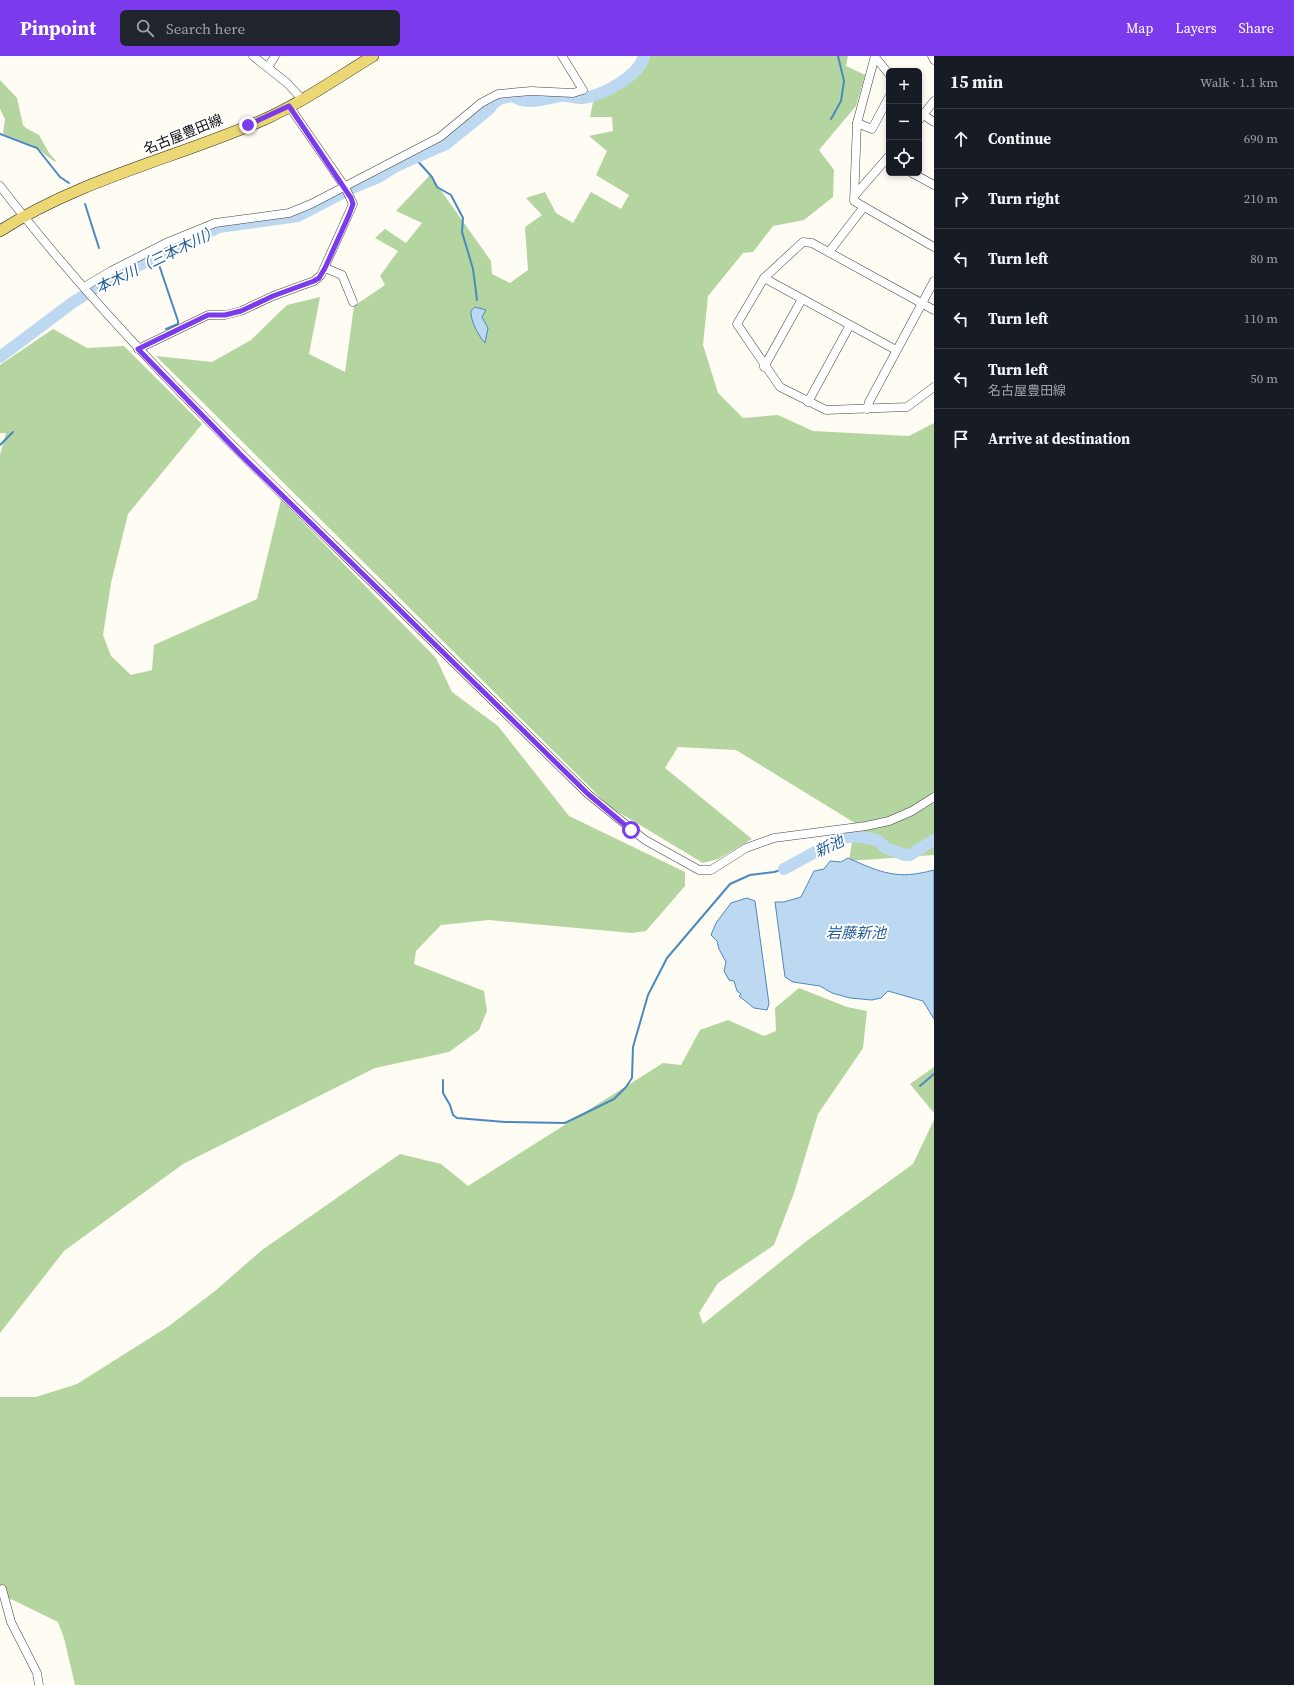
<!DOCTYPE html>
<html lang="en">
<head>
<meta charset="utf-8">
<style>
	body { margin:0; font-family:"Source Serif 4","Noto Sans JP",serif; background:#20242c; color:#f1f3f6 }
	.controls { position:absolute; right:12px; top:12px; display:grid; overflow:hidden; border-radius:6px; box-shadow:0 2px 6px #0003 }
	.controls button { width:36px; height:36px; display:grid; place-items:center; padding:0; border:0; border-bottom:1px solid #363941; background:#171b24; color:#f1f3f6; font:20px sans-serif }
	.stop { position:absolute; width:12px; height:12px; margin:-9px; border:3px solid #7c3aed; border-radius:50%; background:#fff }
	.stop.end { background:#7c3aed; border-color:#fff; box-shadow:0 1px 4px #0008 }
	.list { margin:0; padding:0; list-style:none }
	h2 { display:flex; justify-content:space-between; align-items:center; height:52px; margin:0; padding:0 16px; font-size:17px }
	h2 small { font-size:13px; font-weight:400; color:#9ea1a6 }
	.list li { display:grid; grid-template-columns:26px 1fr auto; gap:12px; align-items:center; box-sizing:border-box; height:60px; padding:0 16px; border-top:1px solid #363941 }
	.list b { display:block; font-size:15px; white-space:nowrap }
	.list p { margin:0; font-size:13px; white-space:nowrap; color:#9ea1a6 }
	.list em { font-size:13px; font-style:normal; color:#9ea1a6 }
	.icon { flex:none; width:22px; height:22px; fill:none; stroke:currentColor; stroke-width:2; stroke-linecap:round; stroke-linejoin:round }
	.map { position:relative; flex:none; width:934px; height:1629px; overflow:hidden }
	header { display:flex; align-items:center; gap:24px; box-sizing:border-box; height:56px; padding:0 20px; background:#7c3aed; color:#fff }
	header strong { font-size:19px }
	nav { display:flex; gap:22px; margin-inline-start:auto; font-size:14px }
	.search { width:280px; height:36px; background:#20242c; display:flex; align-items:center; gap:10px; box-sizing:border-box; padding:0 14px; border-radius:6px; color:#9ea1a6; font-size:15px }
	main { display:flex }
	aside { flex:1; background:#171b24 }
	.map>svg:first-child { display:block }
	.forest { fill:#b4d59f }
	.water { fill:#bcd9f1; stroke:#4a89c1 }
	.lines { fill:none; stroke-linecap:round; stroke-linejoin:round }
	.stream { stroke:#4a89c1; stroke-width:2 }
	.river { stroke:#bcd9f1; stroke-width:12 }
	.minor-casing { stroke:#424242; stroke-width:9 }
	.major-casing { stroke:#202020; stroke-width:12 }
	.minor { stroke:#fff; stroke-width:8 }
	.major { stroke:#ecd775; stroke-width:11 }
	.route { stroke:#7c3aed; stroke-width:5 }
	.labels { text-anchor:middle; dominant-baseline:central; stroke-width:4; stroke-linejoin:round; paint-order:stroke }
	.street-label { font-size:14px; fill:#0f0f0f; stroke:#fff }
	.water-label { font-size:15px; font-style:italic; fill:#235c96; stroke:#fff }
</style>
</head>
<body>
<header>
<strong>Pinpoint</strong>
<div class="search"><svg class="icon" aria-label="search" viewBox="0 0 24 24"><circle cx="10" cy="10" r="6"/><path d="M15 15l6 6"/></svg>Search here</div>
<nav><a>Map</a><a>Layers</a><a>Share</a></nav>
</header>
<main>
<div class="map">
<svg width="934" height="1629" viewBox="0 0 934 1629">
	<rect width="100%" height="100%" fill="#fefcf3"/>
	<g class="forest">
		<path d="M 650,0 L 848,0 L 846,10 L 865,19 L 856,50 L 819,94 L 834,114 L 833,141 L 804,164 L 773,170 L 753,196 L 743,197 L 708,240 L 703,289 L 718,337 L 743,362 L 778,359 L 813,375 L 909,380 L 934,367 L 934,799 L 849,805 L 855,767 L 736,694 L 678,691 L 665,712 L 752,783 L 718,803 L 703,807 L 610,751 L 156,300 L 212,306 L 251,284 L 287,249 L 320,241 L 309,298 L 345,316 L 354,250 L 385,229 L 380,220 L 398,195 L 375,182 L 385,173 L 406,187 L 422,167 L 396,155 L 430,119 L 491,205 L 492,218 L 510,227 L 528,214 L 525,171 L 542,159 L 526,142 L 545,136 L 556,157 L 573,167 L 591,136 L 621,153 L 629,139 L 596,119 L 607,95 L 589,80 L 613,75 L 612,61 L 590,61 L 593,46 C 614,36 645,24 650,0 Z"/>
		<path d="M 0,24 L 17,42 L 23,69 L 26,72 L 39,79 L 49,97 L 56,105 L 55,106 L 33,89 L 3,78 L 5,63 L 0,53 Z"/>
		<path d="M 53,273 L 87,292 L 124,290 L 202,368 L 128,458 L 111,527 L 103,579 L 111,600 L 131,619 L 152,614 L 154,589 L 257,543 L 281,444 L 436,602 L 452,636 L 498,670 L 569,760 L 685,816 L 685,830 L 646,875 L 632,877 L 489,864 L 441,869 L 416,895 L 414,908 L 484,935 L 487,955 L 479,974 L 449,996 L 375,1012 L 183,1108 L 64,1195 L 0,1277 L 0,399 L 6,377 L 0,377 L 0,309 Z"/>
		<path d="M 799,932 L 847,951 L 867,955 L 863,992 L 818,1058 L 794,1137 L 774,1189 L 718,1227 L 699,1257 L 703,1268 L 808,1184 L 913,1108 L 934,1064 L 934,1629 L 75,1629 L 64,1582 L 58,1566 L 13,1544 L 0,1540 L 0,1341 L 36,1341 L 77,1328 L 169,1270 L 215,1235 L 262,1194 L 400,1098 L 441,1108 L 468,1130 L 663,1007 L 681,1009 L 700,974 L 728,964 L 764,980 L 776,975 L 775,952 Z"/>
		<path d="M 934,1011 L 934,1057 L 910,1028 Z"/>
	</g>
	<g class="water">
		<path d="M 475,251 L 486,254 L 482,261 L 488,272 L 485,287 C 479,281 470,264 471,255 Z"/>
		<path d="M 848,802 C 882,817 897,824 934,814 L 934,963 L 923,945 L 888,935 L 881,942 L 872,944 L 850,942 L 832,937 L 820,930 L 793,926 L 785,921 L 775,846 L 784,846 L 801,841 L 814,815 L 824,813 L 830,805 L 841,806 Z"/>
		<path d="M 747,842 L 755,845 L 769,948 L 767,954 L 754,952 L 739,940 L 741,938 L 737,935 L 734,925 L 729,924 L 724,915 L 726,906 L 719,893 L 717,885 L 711,879 L 716,867 L 731,847 Z"/>
	</g>
	<g class="lines">
		<g class="stream">
			<path d="M 831,63 L 841,45 L 844,25 L 838,0"/>
			<path d="M 0,78 L 37,92 L 60,121 L 69,127"/>
			<path d="M 415,102 L 432,121 L 437,131 L 451,139 L 463,162 L 462,176 L 473,213 L 477,244"/>
			<path d="M 85,148 L 99,192"/>
			<path d="M 156,200 L 178,265 L 178,268 L 166,273"/>
			<path d="M 0,389 L 13,376"/>
			<path d="M 443,1024 L 443,1037 L 450,1049 L 453,1059 L 457,1062 L 505,1066 L 565,1067 L 614,1043 L 626,1031 L 632,1022 L 633,991 L 648,939 L 667,902 L 730,828 L 750,819 L 774,816 L 784,813"/>
			<path d="M 920,1030 L 934,1018"/>
		</g>
		<g class="river">
			<path d="M 0,301 L 72,247 L 110,223 L 219,171 L 298,160 L 352,132 L 379,121 L 396,110 L 446,88 L 489,53 C 496,43 502,41 513,40 C 526,50 546,42 561,40 C 568,39 575,43 583,42 C 603,39 638,21 644,0"/>
			<path d="M 784,813 L 841,782 L 855,780 L 877,784 L 886,792 L 905,799 L 910,799 L 934,784"/>
		</g>
		<defs>
			<g id="minor">
				<path d="M 253,0 L 287,27 L 302,43"/>
				<path d="M 875,0 L 857,67 L 854,145 L 934,191"/>
				<path d="M 932,0 L 934,4"/>
				<path d="M 875,1 L 889,18"/>
				<path d="M 268,11 L 275,0"/>
				<path d="M 919,56 L 934,66"/>
				<path d="M 919,64 L 934,45"/>
				<path d="M 857,67 L 872,73 L 889,41"/>
				<path d="M 912,117 L 934,129"/>
				<path d="M 0,130 C 103,264 224,382 345,500 C 426,579 507,659 588,738 L 645,784 L 699,814 L 711,814 L 746,792 L 774,782 L 866,770 L 889,765 L 912,755 L 934,741"/>
				<path d="M 855,139 L 889,100"/>
				<path d="M 829,196 L 863,152"/>
				<path d="M 325,212 L 342,219 L 353,246"/>
				<path d="M 764,222 L 896,294"/>
				<path d="M 84,231 L 111,215 L 166,187 L 215,167 L 289,157 L 311,148 L 440,81 L 481,47 L 498,38 L 531,35 L 573,37 L 583,34 L 562,0"/>
				<path d="M 934,254 L 812,187 L 803,186 L 764,222 L 737,268 L 780,331 L 826,354 L 907,351 L 934,331"/>
				<path d="M 138,293 L 208,259 L 225,259 L 241,255 L 273,240 L 314,225 L 321,219 L 353,148 L 345,131 L 289,50"/>
				<path d="M 764,311 L 802,243"/>
				<path d="M 808,346 L 850,269"/>
				<path d="M 867,353 L 869,346 L 934,225"/>
				<path d="M 2,1533 L 11,1566 L 37,1617 L 39,1629"/>
			</g>
			<path id="major" d="M 0,175 C 80,123 176,102 263,64 C 301,47 337,22 373,0"/>
		</defs>
		<use href="#minor" class="minor-casing"/>
		<use href="#major" class="major-casing"/>
		<use href="#minor" class="minor"/>
		<use href="#major" class="major"/>
	</g>
	<g class="lines">
		<path class="route" d="M 248,69 L 289,50 L 351,142 L 353,148 L 349,159 L 325,212 L 319,222 L 314,225 L 273,240 L 241,255 L 225,259 L 208,259 L 138,293 L 240,398 L 588,738 L 631,774"/>
	</g>
	<g class="labels">
		<g class="street-label">
			<text transform="translate(183 78) rotate(-22)">名古屋豊田線</text>
		</g>
		<g class="water-label">
			<text transform="translate(157 203) rotate(-26)">本木川（三本木川）</text>
			<text transform="translate(829 790) rotate(-25)">新池</text>
			<text x="856" y="876">岩藤新池</text>
		</g>
	</g>
</svg>
<div class="controls">
<button>+</button>
<button>−</button>
<button><svg class="icon" aria-label="locate" viewBox="0 0 24 24"><circle cx="12" cy="12" r="6"/><path d="M12 2v4M12 18v4M2 12h4M18 12h4"/></svg></button>
</div>
<div class="stop" style="left:631px;top:774px"></div>
<div class="stop end" style="left:248px;top:69px"></div>
</div>
<aside>
<h2>15 min<small>Walk · 1.1 km</small></h2>
<ul class="list">
<li><svg class="icon" aria-label="ahead" viewBox="0 0 24 24"><path d="M12 20V5M6 11l6-6 6 6"/></svg><div><b>Continue</b></div><em>690 m</em></li>
<li><svg class="icon" aria-label="right" viewBox="0 0 24 24"><path d="M7 20v-9h11M14 6l5 5-5 5"/></svg><div><b>Turn right</b></div><em>210 m</em></li>
<li><svg class="icon" aria-label="left" viewBox="0 0 24 24"><path d="M17 20v-9H6M10 6l-5 5 5 5"/></svg><div><b>Turn left</b></div><em>80 m</em></li>
<li><svg class="icon" aria-label="left" viewBox="0 0 24 24"><path d="M17 20v-9H6M10 6l-5 5 5 5"/></svg><div><b>Turn left</b></div><em>110 m</em></li>
<li><svg class="icon" aria-label="left" viewBox="0 0 24 24"><path d="M17 20v-9H6M10 6l-5 5 5 5"/></svg><div><b>Turn left</b><p>名古屋豊田線</p></div><em>50 m</em></li>
<li><svg class="icon" aria-label="arrive" viewBox="0 0 24 24"><path d="M6 21V4h12l-3 4 3 4H6"/></svg><div><b>Arrive at destination</b></div></li>
</ul>
</aside>
</main>
</body>
</html>
